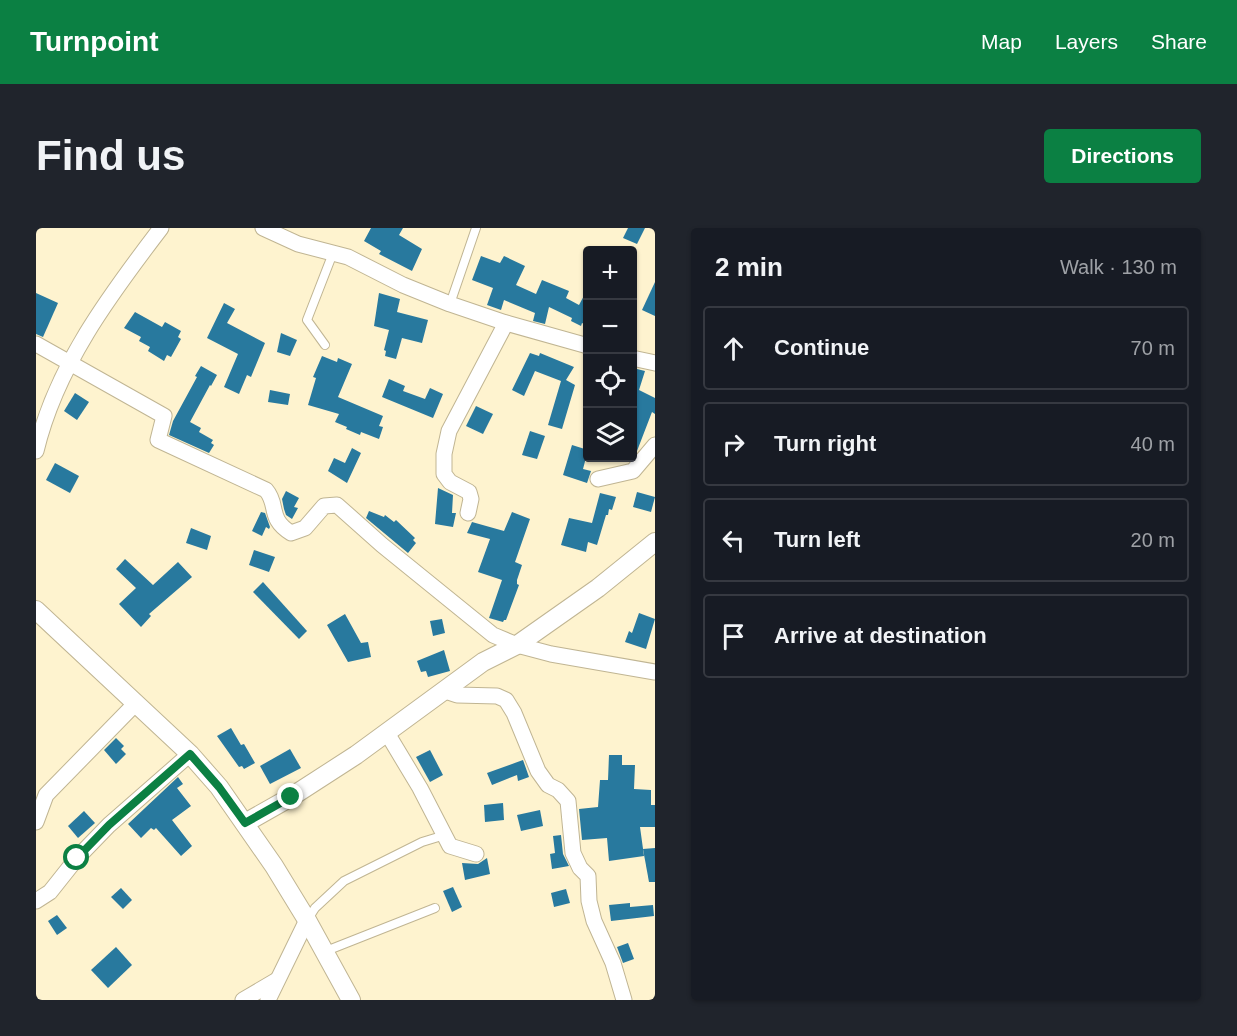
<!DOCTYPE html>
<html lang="en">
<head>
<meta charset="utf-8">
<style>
	body { margin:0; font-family:Helvetica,sans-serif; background:#20242c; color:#f1f3f6 }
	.controls { position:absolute; right:18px; top:18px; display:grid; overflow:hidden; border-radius:6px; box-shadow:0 2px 4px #0004 }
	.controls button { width:54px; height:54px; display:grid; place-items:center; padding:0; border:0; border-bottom:2px solid #363941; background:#171b24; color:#f1f3f6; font:30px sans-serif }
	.stop { position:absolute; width:18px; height:18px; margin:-14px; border:4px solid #0b8043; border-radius:50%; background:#fff }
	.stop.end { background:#0b8043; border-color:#fff; box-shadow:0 2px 6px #0008 }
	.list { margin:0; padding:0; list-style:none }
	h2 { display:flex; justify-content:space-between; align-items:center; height:78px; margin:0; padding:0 24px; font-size:26px }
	h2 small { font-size:20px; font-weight:400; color:#9ea1a6 }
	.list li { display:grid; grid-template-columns:39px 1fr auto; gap:18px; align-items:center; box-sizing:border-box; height:84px; margin:0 12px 12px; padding:0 12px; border:2px solid #363941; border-radius:6px }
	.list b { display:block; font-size:22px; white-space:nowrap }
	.list em { font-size:20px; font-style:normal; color:#9ea1a6 }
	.icon { flex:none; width:33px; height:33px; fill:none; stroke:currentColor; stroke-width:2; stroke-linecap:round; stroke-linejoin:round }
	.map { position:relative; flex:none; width:619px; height:772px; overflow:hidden; border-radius:6px }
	header { display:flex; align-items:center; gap:36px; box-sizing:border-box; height:84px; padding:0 30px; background:#0b8043; color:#fff }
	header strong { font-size:28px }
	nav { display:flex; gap:33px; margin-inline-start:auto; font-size:21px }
	.intro { display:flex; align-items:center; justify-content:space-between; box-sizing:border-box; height:144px; padding:0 36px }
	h1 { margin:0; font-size:42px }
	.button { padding:15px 27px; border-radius:6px; background:#0b8043; color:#fff; font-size:21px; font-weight:700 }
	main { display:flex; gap:36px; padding:0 36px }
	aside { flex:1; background:#171b24; border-radius:6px; box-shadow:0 2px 4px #0004 }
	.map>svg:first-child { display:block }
	.building { fill:#28799e }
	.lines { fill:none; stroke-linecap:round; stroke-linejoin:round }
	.service-casing { stroke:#c0b593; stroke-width:10 }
	.minor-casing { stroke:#c0b593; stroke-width:17 }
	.tertiary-casing { stroke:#c0b593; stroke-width:20 }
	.service { stroke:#fff; stroke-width:8 }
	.minor { stroke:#fff; stroke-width:15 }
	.tertiary { stroke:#fff; stroke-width:18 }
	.route { stroke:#0b8043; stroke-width:8 }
</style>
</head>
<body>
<header>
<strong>Turnpoint</strong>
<nav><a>Map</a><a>Layers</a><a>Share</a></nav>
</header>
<div class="intro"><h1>Find us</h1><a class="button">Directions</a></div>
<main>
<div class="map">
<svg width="619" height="772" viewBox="0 0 619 772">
	<rect width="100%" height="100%" fill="#fef3cf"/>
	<g class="building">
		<path d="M 335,0 L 367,0 L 363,7 L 386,21 L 376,43 L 343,26 L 345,23 L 328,13 Z"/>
		<path d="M 592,0 L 609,0 L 601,16 L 587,10 Z"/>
		<path d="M 445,28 L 464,35 L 468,28 L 489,38 L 480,57 L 500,66 L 506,52 L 533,63 L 530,70 L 543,77 L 550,64 L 552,65 L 552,98 L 546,95 L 545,98 L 535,93 L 536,90 L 513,79 L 509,96 L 497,93 L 499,85 L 468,72 L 465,82 L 451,77 L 457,60 L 436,52 Z"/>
		<path d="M 619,54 L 619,88 L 606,82 Z"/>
		<path d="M 0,65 L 22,75 L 7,109 L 0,106 Z"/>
		<path d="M 343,65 L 364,71 L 361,84 L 392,92 L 386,115 L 366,110 L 360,131 L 349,128 L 350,123 L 348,122 L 353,102 L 338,98 Z"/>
		<path d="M 188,75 L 199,81 L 191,95 L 229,115 L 215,149 L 211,147 L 203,166 L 188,159 L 202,126 L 171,110 Z"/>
		<path d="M 99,84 L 126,99 L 129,94 L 145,103 L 142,109 L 145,111 L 135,129 L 131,127 L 128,133 L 112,123 L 114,119 L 103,113 L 105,109 L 88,100 Z"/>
		<path d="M 245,105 L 261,112 L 254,128 L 241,124 Z"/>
		<path d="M 494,125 L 503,128 L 504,125 L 538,139 L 530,152 L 539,157 L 526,201 L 512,197 L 525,153 L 499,143 L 488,168 L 476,162 Z"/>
		<path d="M 286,128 L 301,134 L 302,130 L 316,136 L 302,169 L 347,188 L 343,198 L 347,199 L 343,211 L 325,204 L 324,207 L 310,201 L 311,199 L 299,194 L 303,186 L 272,177 L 280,150 L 277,149 Z"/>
		<path d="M 165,138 L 181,147 L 175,158 L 174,157 L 154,194 L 165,200 L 163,204 L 177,212 L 175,215 L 178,217 L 173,225 L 133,207 L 137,193 L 161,149 L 159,148 Z"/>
		<path d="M 597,140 L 609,143 L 603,162 L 619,170 L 619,186 L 616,184 L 601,223 L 597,228 Z"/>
		<path d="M 353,151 L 369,158 L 367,163 L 389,171 L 394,160 L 407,166 L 397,190 L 346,169 Z"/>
		<path d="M 234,162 L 254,166 L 252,177 L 232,174 Z"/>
		<path d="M 39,165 L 53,174 L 41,192 L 28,183 Z"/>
		<path d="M 440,178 L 457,186 L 447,206 L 430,198 Z"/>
		<path d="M 494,203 L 509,208 L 501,231 L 486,227 Z"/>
		<path d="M 536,217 L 552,222 L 547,241 L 555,243 L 551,255 L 527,247 Z"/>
		<path d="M 316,220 L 325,225 L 311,255 L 292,243 L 298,230 L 309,235 Z"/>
		<path d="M 19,235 L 43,248 L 34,265 L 10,252 Z"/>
		<path d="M 402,260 L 417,267 L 416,285 L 420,285 L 417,299 L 399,296 Z"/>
		<path d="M 250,263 L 263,270 L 258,279 L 262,280 L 256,291 L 250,287 L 248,281 L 246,271 Z"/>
		<path d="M 601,264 L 619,269 L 615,284 L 597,279 Z"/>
		<path d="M 564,265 L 580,269 L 576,282 L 573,281 L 572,287 L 570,287 L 561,317 L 552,314 L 550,324 L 525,317 L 533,290 L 556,295 Z"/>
		<path d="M 333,283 L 348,289 L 349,287 L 358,294 L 360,292 L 379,310 L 377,312 L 380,315 L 372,325 L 330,290 Z"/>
		<path d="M 225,284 L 229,285 L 234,299 L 233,301 L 230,299 L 226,308 L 216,303 Z"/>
		<path d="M 476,284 L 494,291 L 479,334 L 486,337 L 481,352 L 481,356 L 483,357 L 470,392 L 468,392 L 467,394 L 453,390 L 466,352 L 442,344 L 454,311 L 431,305 L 436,294 L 468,303 Z"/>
		<path d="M 155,300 L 175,308 L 171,322 L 150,315 Z"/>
		<path d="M 218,322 L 239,329 L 233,344 L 213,337 Z"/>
		<path d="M 89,331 L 117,357 L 142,334 L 156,349 L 113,386 L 115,388 L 105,399 L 83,376 L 100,360 L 80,341 Z"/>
		<path d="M 227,354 L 271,403 L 263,411 L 217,364 Z"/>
		<path d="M 603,385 L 619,391 L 610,421 L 589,414 L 593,403 L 596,405 Z"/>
		<path d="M 309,386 L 325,415 L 332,414 L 335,429 L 312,434 L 291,397 Z"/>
		<path d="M 406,391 L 409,405 L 397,408 L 394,393 Z"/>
		<path d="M 408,422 L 414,443 L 392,449 L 390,443 L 385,444 L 381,433 Z"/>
		<path d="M 195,500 L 205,517 L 208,516 L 219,535 L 208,541 L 206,538 L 203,539 L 181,508 Z"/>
		<path d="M 80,510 L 88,518 L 85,521 L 90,526 L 80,536 L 68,522 Z"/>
		<path d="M 254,521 L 265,540 L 234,556 L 224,538 Z"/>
		<path d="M 394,522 L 407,547 L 394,554 L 380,529 Z"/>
		<path d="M 573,527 L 586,527 L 586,537 L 599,537 L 598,561 L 615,562 L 615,577 L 619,577 L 619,599 L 604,599 L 608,628 L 573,633 L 571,610 L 546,612 L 543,581 L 562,579 L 564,552 L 572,552 Z"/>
		<path d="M 487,532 L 493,549 L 482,553 L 481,547 L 456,557 L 451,545 Z"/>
		<path d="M 142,549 L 147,556 L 141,560 L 155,578 L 136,592 L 156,618 L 145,628 L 120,600 L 118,602 L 115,600 L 105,610 L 92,596 Z"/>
		<path d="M 467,575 L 468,592 L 449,594 L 448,577 Z"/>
		<path d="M 504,582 L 507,598 L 485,603 L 481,587 Z"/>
		<path d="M 48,583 L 59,595 L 42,610 L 32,598 Z"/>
		<path d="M 525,607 L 527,626 L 533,638 L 516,641 L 514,626 L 519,625 L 517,608 Z"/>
		<path d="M 619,620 L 619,654 L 613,654 L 607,621 Z"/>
		<path d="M 451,630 L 454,646 L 429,652 L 426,635 L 442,636 Z"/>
		<path d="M 417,659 L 426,679 L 416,684 L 407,663 Z"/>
		<path d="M 85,660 L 96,672 L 87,681 L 75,669 Z"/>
		<path d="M 530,661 L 534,675 L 518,679 L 515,665 Z"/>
		<path d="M 594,675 L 594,679 L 617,677 L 618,688 L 575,693 L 573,677 Z"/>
		<path d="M 21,687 L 31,700 L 21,707 L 12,693 Z"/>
		<path d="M 592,715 L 598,731 L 587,735 L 581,719 Z"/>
		<path d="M 80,719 L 96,737 L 72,760 L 55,742 Z"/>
	</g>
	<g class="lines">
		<defs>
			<g id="service">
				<path d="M 414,76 L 440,0"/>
				<path d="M 289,117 L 271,92 L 297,25"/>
				<path d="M 272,691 L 279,680 L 308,653 L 386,614 L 409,607"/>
				<path d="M 290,723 L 399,680"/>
			</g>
			<g id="minor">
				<path d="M 227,0 L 262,16 L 312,29 L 367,57 L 414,76 L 470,95 L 552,118"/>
				<path d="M 0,116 L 128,188 L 122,212 L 230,262 C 243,277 231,290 255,305 L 269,300 L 288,278 L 301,277 L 346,317 L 457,407 L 481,417 L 515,426 L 619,444"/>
				<path d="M 596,130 L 619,135"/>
				<path d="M 0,223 C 20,139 73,68 125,0"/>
				<path d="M 562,251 L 597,243 L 619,217"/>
				<path d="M 432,285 L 435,271 L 433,264 L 414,254 L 408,246 L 408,226 L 413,203 L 470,95"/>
				<path d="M 409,463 L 421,467 L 461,468 L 470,472 L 478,485 L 502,543 L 512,557 L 522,562 L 532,573 L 537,625 L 544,640 L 552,648 L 553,673 L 558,693 L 577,735 L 588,772"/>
				<path d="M 351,505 L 384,560 L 414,618 L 440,626"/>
				<path d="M 0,594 L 10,567 L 100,475"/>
				<path d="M 0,673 L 14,664 L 41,630 L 73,597 L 154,526"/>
				<path d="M 207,772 L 241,752"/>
				<path d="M 232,772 L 271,692"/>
			</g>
			<g id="tertiary">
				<path d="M 0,382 L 154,526 L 183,559 L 238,638 L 271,692 L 315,772"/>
				<path d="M 209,595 L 255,569 L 320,527 L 447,434 L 481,417 L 562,360 L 619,314"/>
			</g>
		</defs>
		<use href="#service" class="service-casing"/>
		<use href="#minor" class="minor-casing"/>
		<use href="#tertiary" class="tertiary-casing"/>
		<use href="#service" class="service"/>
		<use href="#minor" class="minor"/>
		<use href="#tertiary" class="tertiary"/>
	</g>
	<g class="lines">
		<path class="route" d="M 41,630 L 73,597 L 154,526 L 183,559 L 209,595 L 255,569"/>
	</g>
</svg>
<div class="controls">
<button>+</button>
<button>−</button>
<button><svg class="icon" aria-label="locate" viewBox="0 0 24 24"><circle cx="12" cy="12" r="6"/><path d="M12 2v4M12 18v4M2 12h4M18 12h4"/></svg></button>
<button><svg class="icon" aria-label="layers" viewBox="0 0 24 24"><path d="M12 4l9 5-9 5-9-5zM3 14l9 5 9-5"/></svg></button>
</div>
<div class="stop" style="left:41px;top:630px"></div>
<div class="stop end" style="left:255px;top:569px"></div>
</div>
<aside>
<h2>2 min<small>Walk · 130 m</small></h2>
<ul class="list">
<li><svg class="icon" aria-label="ahead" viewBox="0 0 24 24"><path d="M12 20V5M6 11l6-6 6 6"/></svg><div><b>Continue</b></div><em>70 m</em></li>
<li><svg class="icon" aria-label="right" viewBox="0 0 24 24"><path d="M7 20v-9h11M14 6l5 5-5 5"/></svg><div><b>Turn right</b></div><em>40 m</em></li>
<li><svg class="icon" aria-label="left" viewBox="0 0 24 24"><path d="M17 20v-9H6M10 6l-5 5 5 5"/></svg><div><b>Turn left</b></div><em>20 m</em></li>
<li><svg class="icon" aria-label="arrive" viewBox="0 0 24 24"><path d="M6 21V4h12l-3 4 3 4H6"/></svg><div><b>Arrive at destination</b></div></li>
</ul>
</aside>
</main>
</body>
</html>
